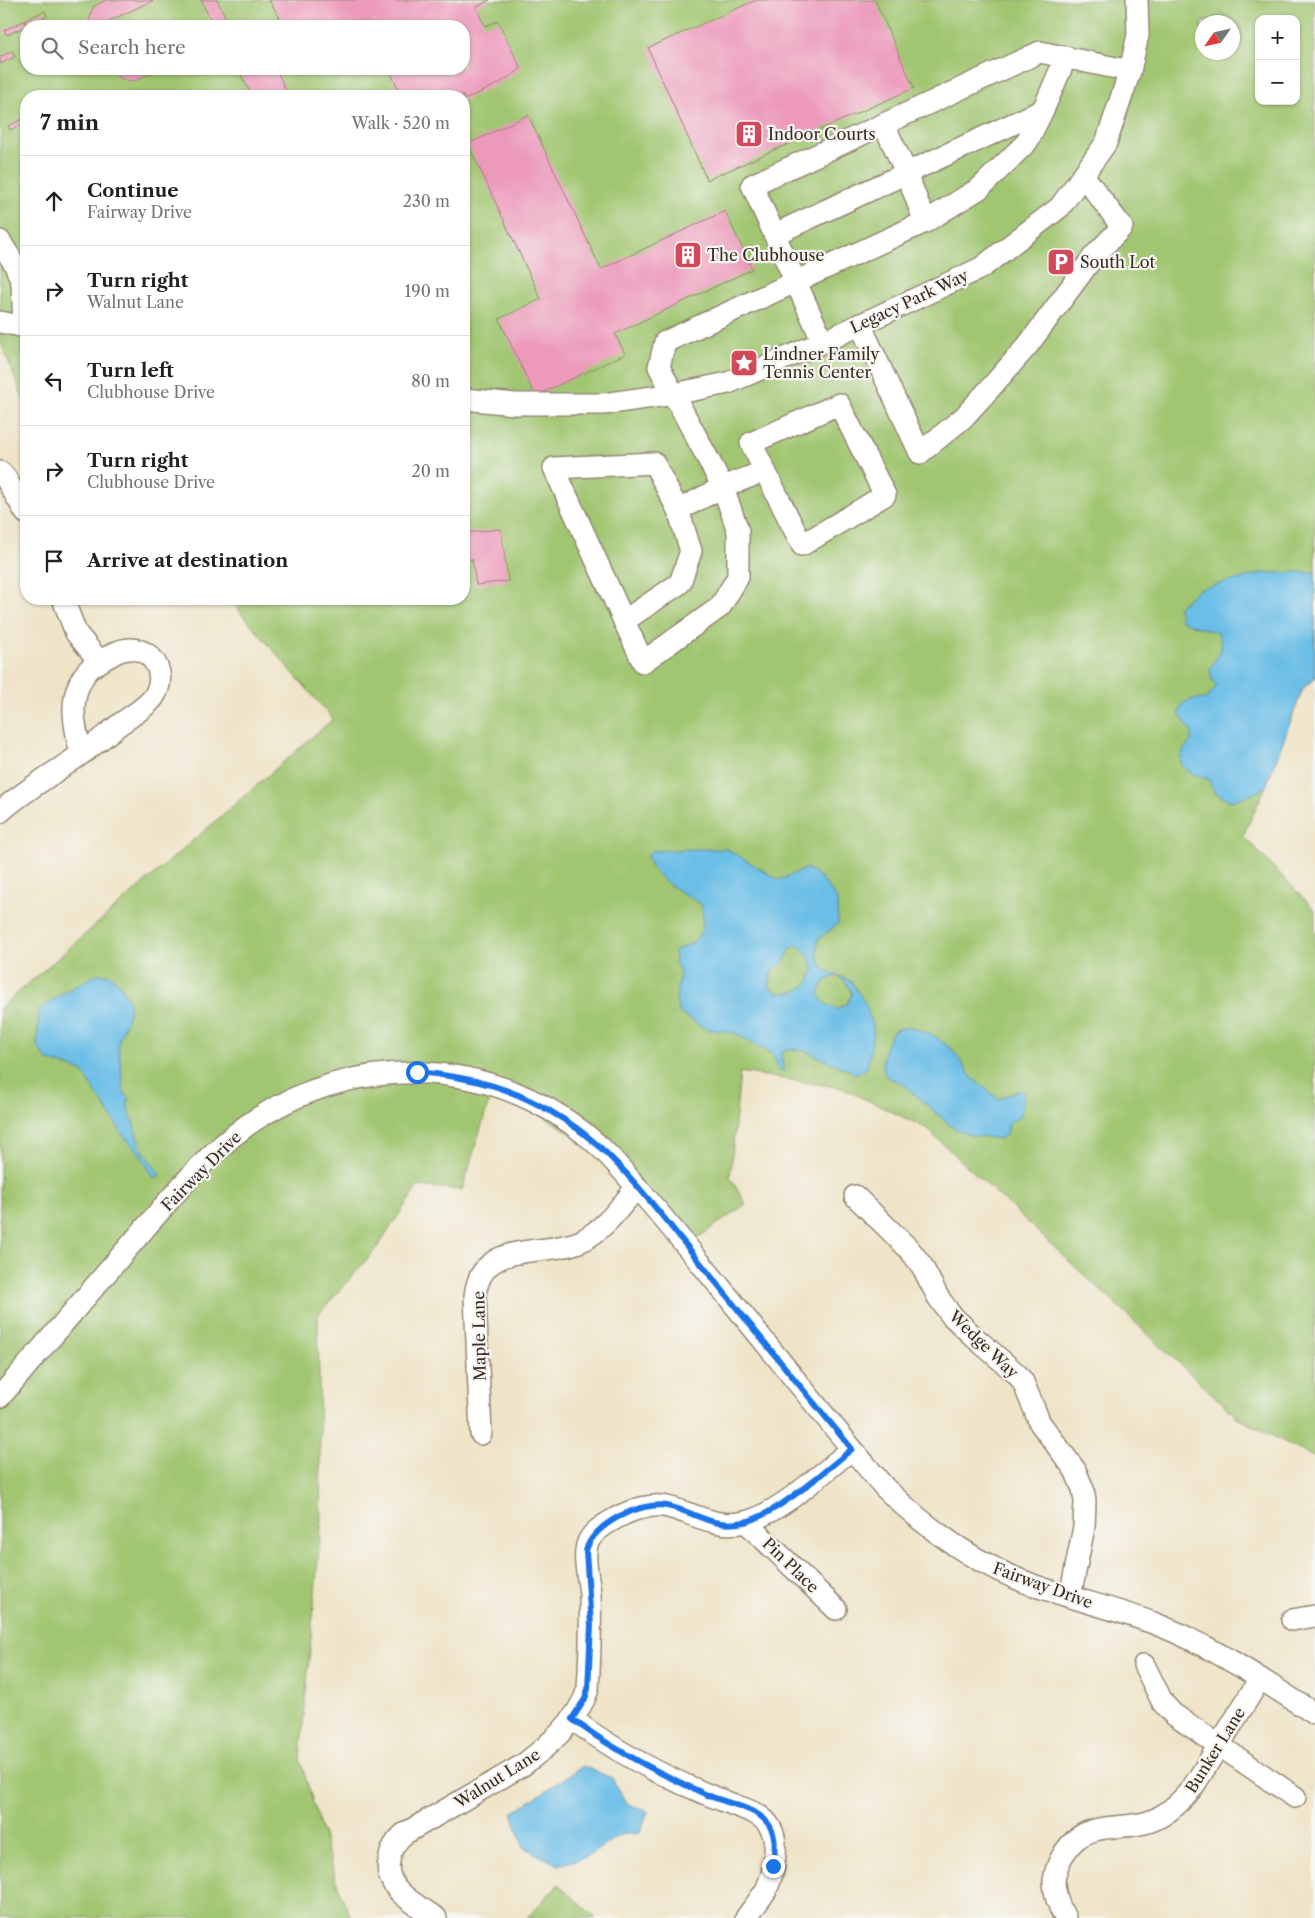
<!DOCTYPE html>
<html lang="en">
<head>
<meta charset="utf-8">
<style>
	body { margin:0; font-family:"Libre Caslon Text",serif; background:#f6f6f6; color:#202124 }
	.controls { position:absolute; right:15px; top:15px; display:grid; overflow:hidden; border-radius:10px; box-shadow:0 1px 4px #0004 }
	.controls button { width:45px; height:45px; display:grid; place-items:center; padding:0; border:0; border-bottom:1px solid #e0e0e0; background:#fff; color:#202124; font:25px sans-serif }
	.compass { position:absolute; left:1195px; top:15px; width:45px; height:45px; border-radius:50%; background:#fff; box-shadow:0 1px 4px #0004; rotate:236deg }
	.stop { position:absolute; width:15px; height:15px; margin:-11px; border:4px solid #1a73e8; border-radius:50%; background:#fff }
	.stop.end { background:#1a73e8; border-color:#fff; box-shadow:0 1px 5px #0008 }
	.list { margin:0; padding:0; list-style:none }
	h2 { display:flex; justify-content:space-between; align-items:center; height:65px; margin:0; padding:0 20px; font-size:21px }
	h2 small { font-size:16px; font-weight:400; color:#757577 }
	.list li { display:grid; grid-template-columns:32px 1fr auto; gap:15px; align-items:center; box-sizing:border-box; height:90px; padding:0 20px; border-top:1px solid #e0e0e0 }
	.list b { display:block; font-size:19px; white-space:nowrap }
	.list p { margin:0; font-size:16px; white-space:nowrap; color:#757577 }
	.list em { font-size:16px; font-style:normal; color:#757577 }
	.icon { flex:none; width:28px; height:28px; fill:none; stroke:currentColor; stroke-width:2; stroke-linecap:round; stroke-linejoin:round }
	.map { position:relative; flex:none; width:1315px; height:1918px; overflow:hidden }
	.search { position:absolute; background:#fff; box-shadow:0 1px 4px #0004; left:20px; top:20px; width:450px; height:55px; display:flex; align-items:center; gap:12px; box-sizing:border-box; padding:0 18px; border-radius:20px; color:#757577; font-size:19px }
	.panel { position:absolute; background:#fff; box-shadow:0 1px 4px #0004; left:20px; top:90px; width:450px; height:515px; border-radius:20px }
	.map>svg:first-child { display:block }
	.green { fill:#a1c671; stroke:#6e7848; fill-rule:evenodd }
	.water { fill:#6bbee7; stroke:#537482; fill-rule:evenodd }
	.building { fill:#ec99ba }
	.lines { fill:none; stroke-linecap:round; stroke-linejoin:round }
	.minor-casing { stroke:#958773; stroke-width:24 }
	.minor { stroke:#fff; stroke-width:21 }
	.route { stroke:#1a73e8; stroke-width:6 }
	.labels { text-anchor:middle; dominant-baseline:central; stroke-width:4.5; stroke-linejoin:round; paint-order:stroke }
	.poi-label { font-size:16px; fill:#3b2a1e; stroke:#f6f6f2; text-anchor:start }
	.street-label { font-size:16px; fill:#3b2a1e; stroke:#f6f6f2 }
</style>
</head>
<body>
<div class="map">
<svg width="1315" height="1918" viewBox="0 0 1315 1918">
	<rect width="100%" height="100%" fill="#f6f6f2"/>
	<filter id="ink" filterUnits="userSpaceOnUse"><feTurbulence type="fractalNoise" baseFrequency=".02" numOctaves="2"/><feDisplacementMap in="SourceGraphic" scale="10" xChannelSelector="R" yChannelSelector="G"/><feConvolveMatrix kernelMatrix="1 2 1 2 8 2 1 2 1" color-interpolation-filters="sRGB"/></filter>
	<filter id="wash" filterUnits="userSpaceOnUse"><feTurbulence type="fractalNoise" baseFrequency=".0096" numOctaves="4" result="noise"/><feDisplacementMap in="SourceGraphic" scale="20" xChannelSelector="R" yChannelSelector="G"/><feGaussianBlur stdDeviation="1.12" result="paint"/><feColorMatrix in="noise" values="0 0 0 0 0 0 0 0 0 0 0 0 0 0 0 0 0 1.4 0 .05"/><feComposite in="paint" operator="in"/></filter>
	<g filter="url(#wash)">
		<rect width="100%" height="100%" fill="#efe4c8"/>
		<g class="green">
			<path d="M 0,0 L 1315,0 L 1315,678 L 1303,688 L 1266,786 L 1243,836 L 1315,910 L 1315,1458 L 1238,1418 L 926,1128 L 842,1088 L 740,1072 L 730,1177 L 746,1204 L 686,1246 L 614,1161 L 494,1085 L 462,1190 L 418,1186 L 376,1249 L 318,1315 L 321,1527 L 300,1759 L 339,1889 L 351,1918 L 0,1918 L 0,1008 L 333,719 L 229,599 L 464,599 L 464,96 L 26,96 L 26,406 L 0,340 ZM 1259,19 L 1296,19 L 1296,101 L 1259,101 ZM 1202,22 L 1232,22 L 1232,52 L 1202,52 ZM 26,26 L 464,26 L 464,69 L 26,69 Z"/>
			<path d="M 558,1884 L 596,1918 L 527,1918 Z"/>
		</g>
		<g class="water">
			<path d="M 1315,572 L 1315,678 L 1303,688 L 1266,786 L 1256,793 L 1231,801 L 1215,793 L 1208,779 L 1192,774 L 1182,766 L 1180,758 L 1184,749 L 1191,741 L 1192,733 L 1179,714 C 1181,698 1193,699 1206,699 L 1217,686 L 1212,680 L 1210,668 C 1218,655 1226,649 1218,633 C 1205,628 1193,627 1181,620 L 1178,607 L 1199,589 L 1263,573 Z"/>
			<path d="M 697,849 L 727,849 L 779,880 L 807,868 L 823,880 L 837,900 L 838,924 L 818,939 L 817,954 L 823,969 L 851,981 L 866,1005 L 874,1032 L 867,1068 L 857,1074 L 805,1051 L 792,1049 L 781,1053 L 784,1071 L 780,1070 L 772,1054 L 734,1033 L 706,1029 L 679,1013 L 676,998 L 680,972 L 675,962 L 674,951 C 680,948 688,946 693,942 C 705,932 704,917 701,904 C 682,892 651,879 647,855 L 652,851 ZM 798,945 L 807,954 L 814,969 L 807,985 L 794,992 L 778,993 L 769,986 L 772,970 L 784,962 L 791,948 ZM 838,976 L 846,982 L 852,994 L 847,1004 L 837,1009 L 825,1004 L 819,996 C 821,984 825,978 838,976 Z"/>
			<path d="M 97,974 L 110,975 L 118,982 L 128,999 L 130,1011 L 118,1043 L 124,1093 L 130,1099 L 127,1104 L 141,1148 L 160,1175 L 154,1178 L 140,1154 L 123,1135 L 82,1071 L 47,1060 L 37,1046 L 39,1011 L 58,996 Z"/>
			<path d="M 910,1027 L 933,1035 L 953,1050 L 972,1078 L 999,1099 L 1018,1090 L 1024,1093 L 1021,1117 L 1009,1122 L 1007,1134 L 1000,1139 L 969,1135 L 952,1127 L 904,1085 L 885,1076 C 880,1056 884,1047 894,1030 Z"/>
			<path d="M 583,1766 L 612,1778 L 626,1803 L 648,1811 L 640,1833 L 620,1835 L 587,1857 L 558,1865 L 523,1847 L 512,1813 Z"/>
		</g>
		<g id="blocks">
			<g class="building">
				<path d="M 105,0 L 154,0 L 109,21 L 112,26 L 92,26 L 89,22 L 93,7 Z"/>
				<path d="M 201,0 L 217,0 L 227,20 L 227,26 L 200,26 L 211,21 Z"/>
				<path d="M 269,0 L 490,0 L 476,7 L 485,26 L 498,21 L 521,69 L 500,83 L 464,100 L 464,96 L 402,96 L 389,69 L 464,69 L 464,26 L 285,26 Z"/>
				<path d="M 756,0 L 875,0 L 914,88 L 707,180 L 648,48 Z"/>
				<path d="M 45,11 L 47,16 L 28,25 L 25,20 Z"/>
				<path d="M 24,21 L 26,26 L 7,35 L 4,30 Z"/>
				<path d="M 12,51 L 15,57 L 0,64 L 0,57 Z"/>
				<path d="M 112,69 L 160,69 L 135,81 L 125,80 L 115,75 Z"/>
				<path d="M 238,69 L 276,69 L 287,93 L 280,96 L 252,96 Z"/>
				<path d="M 528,115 L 601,269 L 725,211 L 752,269 L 615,334 L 625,354 L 535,396 L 499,319 L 541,299 L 468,144 Z"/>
				<path d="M 23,119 L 25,123 L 10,130 L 8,126 Z"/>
				<path d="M 501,529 L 508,581 L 476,585 L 472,559 L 464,560 L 464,533 Z"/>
			</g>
		</g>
	</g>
	<g filter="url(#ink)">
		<use href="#blocks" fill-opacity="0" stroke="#958773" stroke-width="1"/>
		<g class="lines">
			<defs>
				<g id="minor">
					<path d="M 884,125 L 907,174 L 925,222"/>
					<path d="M 775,234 L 1043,110"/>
					<path d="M 0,241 L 15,265 L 22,283 L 24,326"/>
					<path d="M 0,322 L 26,327"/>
					<path d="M 860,324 L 920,453 L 963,418 L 993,385 L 1028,345 L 1094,256 L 1122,227 L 1083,175"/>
					<path d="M 823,342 L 752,185 L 1040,52 L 1130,71"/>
					<path d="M 464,399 L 515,404 L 603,404 L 674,394 L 728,383 L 823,342 L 981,268 L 1060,207 L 1106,143 L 1130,71 L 1138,35 L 1137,0"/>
					<path d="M 0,472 L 5,477 L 26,513"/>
					<path d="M 678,510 L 691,551 L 680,583 L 624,621 L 554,468 L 654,463 L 678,510 L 723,487 L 659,367 L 665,342 L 925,222 L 980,188 L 1027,142 L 1043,110 L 1066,57"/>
					<path d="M 63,599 L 76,633 L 100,662"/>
					<path d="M 624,621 L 643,662 L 720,607 L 738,577 L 738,531 L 723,487 L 765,471 L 751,443 L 839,404 L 885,495 L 802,545 L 765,471"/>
					<path d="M 0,812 C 25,790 53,774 80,755 C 94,745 107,734 120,724 C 130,717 145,708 153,698 C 173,670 144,636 113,654 C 105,659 90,666 85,674 C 67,699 75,727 81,754"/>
					<path d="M 855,1196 L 909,1249 L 922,1266 L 938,1297 L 951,1315 L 974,1337 L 1017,1374 L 1023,1382 L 1040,1423 L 1075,1470 L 1083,1489 L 1085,1501 L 1084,1527 L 1070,1597"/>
					<path d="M 0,1397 C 44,1345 89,1294 133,1242 C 168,1202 202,1158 246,1126 C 355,1049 501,1055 600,1147 C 615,1161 627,1176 640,1191 C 669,1224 697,1259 725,1293 C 778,1358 830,1424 885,1488 C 928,1530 975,1564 1033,1585 C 1073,1599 1116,1609 1156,1624 C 1213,1646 1264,1681 1315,1714"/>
					<path d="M 481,1434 L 475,1296 C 481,1238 544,1258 581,1241 C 604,1230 621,1206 637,1187"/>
					<path d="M 746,1522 L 836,1609"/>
					<path d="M 1292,1620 L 1315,1616"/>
					<path d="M 1144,1665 L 1163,1703 L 1173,1714 L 1295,1797"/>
					<path d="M 572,1719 C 620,1755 673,1782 729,1803 C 744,1809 762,1813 770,1827 C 780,1844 774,1873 766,1890 C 760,1900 752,1909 746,1918"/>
					<path d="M 436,1918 C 417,1905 383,1889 389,1861 C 391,1849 395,1842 404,1834 L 523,1765 C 549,1745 578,1721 588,1689 C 590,1657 591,1626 590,1594 C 589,1579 583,1560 587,1545 C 590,1534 601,1527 611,1521 C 626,1512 650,1502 668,1507 C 695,1514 717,1529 745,1522 C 777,1515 826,1470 852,1449"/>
					<path d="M 1065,1918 C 1059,1907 1054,1894 1054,1881 C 1056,1861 1071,1837 1091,1831 C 1109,1825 1130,1828 1148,1822 C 1167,1816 1181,1802 1193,1787 L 1260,1679"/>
				</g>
			</defs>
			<use href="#minor" class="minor-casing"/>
			<use href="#minor" class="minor"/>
		</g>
	</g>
	<g class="lines" filter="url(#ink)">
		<path class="route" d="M 417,1072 C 473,1077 515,1088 563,1119 C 615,1151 655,1208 694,1255 C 746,1320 799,1385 852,1449 C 827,1469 775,1516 744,1522 C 710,1529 697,1512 667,1506 C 641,1501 592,1524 586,1551 L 591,1625 L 588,1689 L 585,1699 L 572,1719 C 613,1750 658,1773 705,1794 C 722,1802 751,1807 764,1819 C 778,1832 775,1849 773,1866"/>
	</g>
	<defs>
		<symbol id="building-square" viewBox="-11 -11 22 22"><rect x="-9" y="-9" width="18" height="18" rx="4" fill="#d1495b" stroke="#f6f6f2"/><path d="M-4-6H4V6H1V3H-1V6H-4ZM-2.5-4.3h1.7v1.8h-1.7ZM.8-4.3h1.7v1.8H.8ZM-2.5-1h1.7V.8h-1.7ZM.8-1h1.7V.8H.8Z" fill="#fff"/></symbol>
		<symbol id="parking-square" viewBox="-11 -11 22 22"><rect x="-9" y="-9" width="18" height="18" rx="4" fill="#d1495b" stroke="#f6f6f2"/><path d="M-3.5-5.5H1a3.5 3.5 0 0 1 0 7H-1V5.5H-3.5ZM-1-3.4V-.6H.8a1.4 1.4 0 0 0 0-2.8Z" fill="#fff"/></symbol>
		<symbol id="sight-square" viewBox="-11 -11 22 22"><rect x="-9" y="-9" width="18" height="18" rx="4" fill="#d1495b" stroke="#f6f6f2"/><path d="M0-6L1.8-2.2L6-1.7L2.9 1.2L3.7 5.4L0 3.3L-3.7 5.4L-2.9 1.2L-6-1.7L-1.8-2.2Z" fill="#fff"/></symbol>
	</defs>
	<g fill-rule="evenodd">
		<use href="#building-square" x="733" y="118" width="32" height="32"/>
		<use href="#building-square" x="672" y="239" width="32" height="32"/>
		<use href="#parking-square" x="1045" y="246" width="32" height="32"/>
		<use href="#sight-square" x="728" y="347" width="32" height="32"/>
	</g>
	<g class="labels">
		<g class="poi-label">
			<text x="768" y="134">Indoor Courts</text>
			<text x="707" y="255">The Clubhouse</text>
			<text x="1080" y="262">South Lot</text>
			<text x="763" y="354">Lindner Family<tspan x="763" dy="18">Tennis Center</tspan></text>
		</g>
		<g class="street-label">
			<text transform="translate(909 301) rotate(-25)">Legacy Park Way</text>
			<text transform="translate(201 1171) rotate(-45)">Fairway Drive</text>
			<text transform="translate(479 1336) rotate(-91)">Maple Lane</text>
			<text transform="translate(984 1344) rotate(44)">Wedge Way</text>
			<text transform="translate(791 1565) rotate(44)">Pin Place</text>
			<text transform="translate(1043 1585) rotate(20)">Fairway Drive</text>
			<text transform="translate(1215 1750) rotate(-58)">Bunker Lane</text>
			<text transform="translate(497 1778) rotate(-32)">Walnut Lane</text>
		</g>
	</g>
</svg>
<div class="controls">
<button>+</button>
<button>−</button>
</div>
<svg class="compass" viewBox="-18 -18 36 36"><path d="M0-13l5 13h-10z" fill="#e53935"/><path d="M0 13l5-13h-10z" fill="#757577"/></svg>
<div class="stop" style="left:417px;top:1072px"></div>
<div class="stop end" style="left:773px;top:1866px"></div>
<div class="search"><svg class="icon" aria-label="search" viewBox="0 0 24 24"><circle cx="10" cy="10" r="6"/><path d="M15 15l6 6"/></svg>Search here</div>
<section class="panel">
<h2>7 min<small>Walk · 520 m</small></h2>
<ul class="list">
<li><svg class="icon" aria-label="ahead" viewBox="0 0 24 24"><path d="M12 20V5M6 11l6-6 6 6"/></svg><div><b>Continue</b><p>Fairway Drive</p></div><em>230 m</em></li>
<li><svg class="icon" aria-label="right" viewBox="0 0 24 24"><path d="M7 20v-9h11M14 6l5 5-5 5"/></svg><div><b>Turn right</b><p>Walnut Lane</p></div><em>190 m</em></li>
<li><svg class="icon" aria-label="left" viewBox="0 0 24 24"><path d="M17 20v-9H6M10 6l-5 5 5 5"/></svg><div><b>Turn left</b><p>Clubhouse Drive</p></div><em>80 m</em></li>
<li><svg class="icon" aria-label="right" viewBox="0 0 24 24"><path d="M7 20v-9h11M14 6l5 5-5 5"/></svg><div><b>Turn right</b><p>Clubhouse Drive</p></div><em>20 m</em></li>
<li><svg class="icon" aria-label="arrive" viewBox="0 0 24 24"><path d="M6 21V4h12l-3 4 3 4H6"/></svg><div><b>Arrive at destination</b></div></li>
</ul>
</section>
</div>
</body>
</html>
